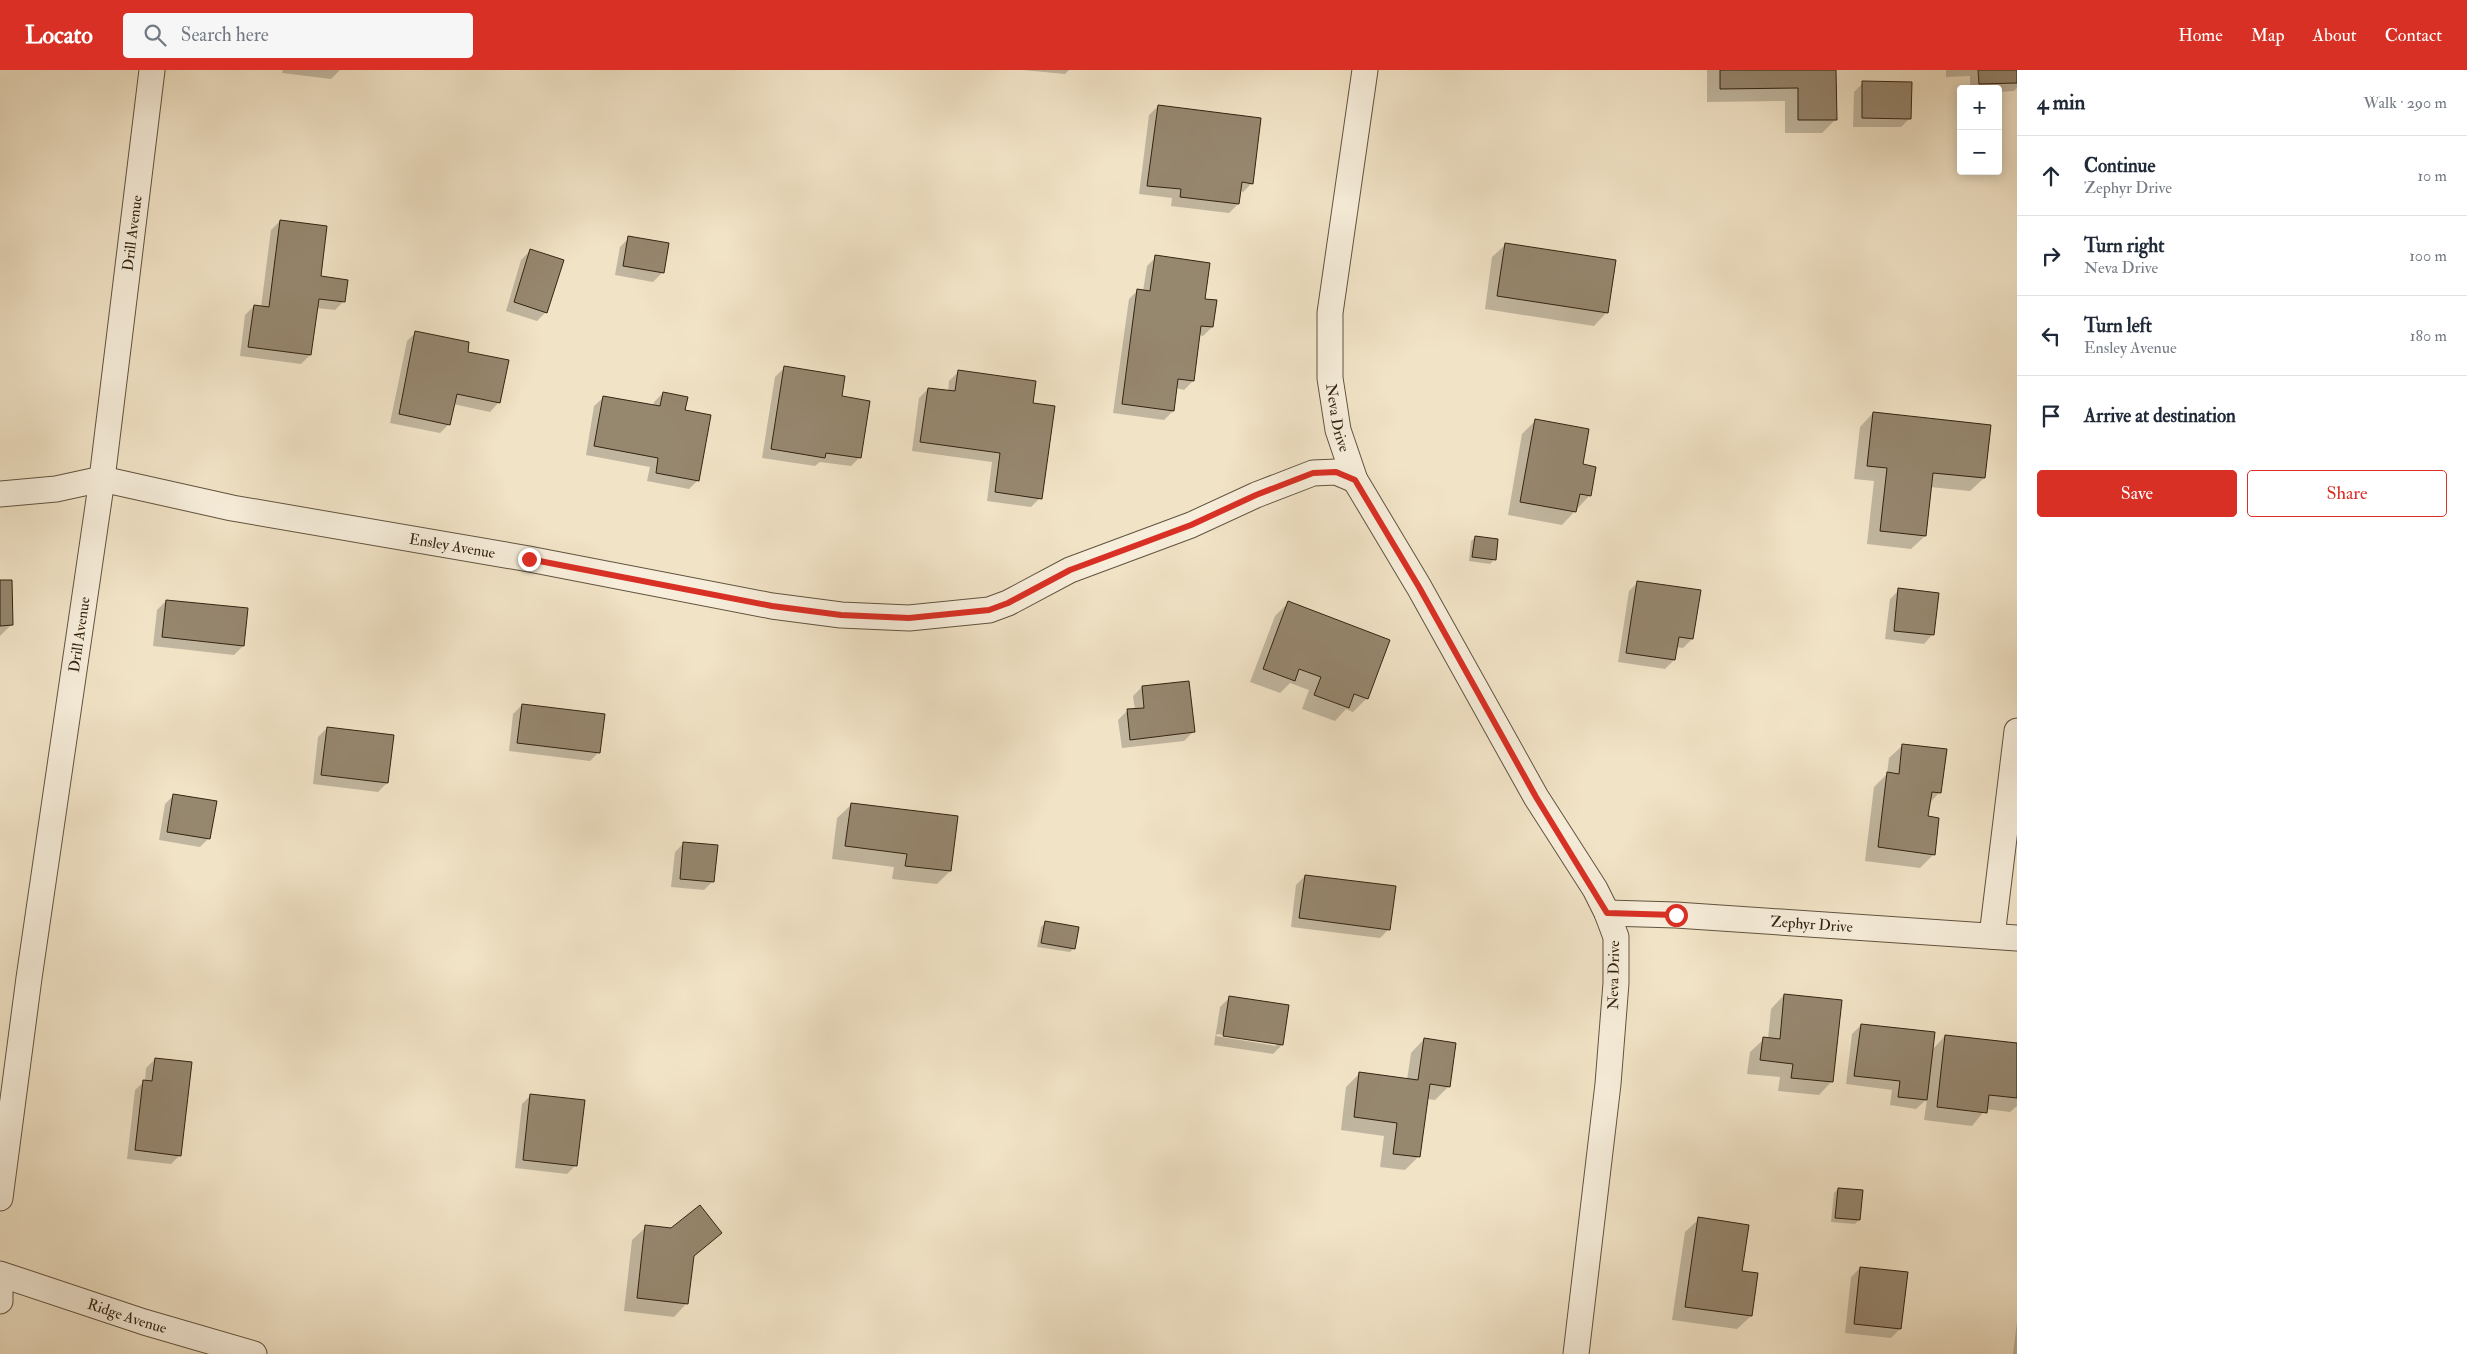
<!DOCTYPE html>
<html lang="en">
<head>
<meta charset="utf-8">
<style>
	body { margin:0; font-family:"IM FELL Double Pica",serif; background:#f6f6f7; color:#1f2937 }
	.controls { position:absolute; right:15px; top:15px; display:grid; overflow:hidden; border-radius:5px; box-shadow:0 2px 12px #0003 }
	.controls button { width:45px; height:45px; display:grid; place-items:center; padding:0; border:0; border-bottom:1px solid #e0e1e3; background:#fff; color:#1f2937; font:25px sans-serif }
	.stop { position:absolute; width:15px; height:15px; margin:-11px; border:4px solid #d93025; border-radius:50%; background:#fff }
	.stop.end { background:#d93025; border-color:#fff; box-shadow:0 1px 5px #0008 }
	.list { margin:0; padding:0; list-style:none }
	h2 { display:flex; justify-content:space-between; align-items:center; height:65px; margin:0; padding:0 20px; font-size:21px }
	h2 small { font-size:16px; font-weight:400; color:#747a83 }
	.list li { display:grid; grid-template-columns:32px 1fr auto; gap:15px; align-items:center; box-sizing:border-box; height:80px; padding:0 20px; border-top:1px solid #e0e1e3 }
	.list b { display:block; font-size:19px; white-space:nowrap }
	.list p { margin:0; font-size:16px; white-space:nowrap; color:#747a83 }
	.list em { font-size:16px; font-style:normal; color:#747a83 }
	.actions { display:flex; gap:10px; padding:15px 20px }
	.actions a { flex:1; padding:11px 0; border:1px solid #d93025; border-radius:5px; text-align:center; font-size:18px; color:#d93025 }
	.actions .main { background:#d93025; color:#fff }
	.icon { flex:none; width:28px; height:28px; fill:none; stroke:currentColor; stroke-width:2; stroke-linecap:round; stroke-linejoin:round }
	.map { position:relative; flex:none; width:2017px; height:1284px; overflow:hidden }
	header { display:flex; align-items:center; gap:30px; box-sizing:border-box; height:70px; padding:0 25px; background:#d93025; color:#fff }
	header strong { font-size:24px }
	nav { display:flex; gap:28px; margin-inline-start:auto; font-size:18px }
	.search { width:350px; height:45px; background:#f6f6f7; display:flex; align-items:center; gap:12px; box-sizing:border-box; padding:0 18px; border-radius:5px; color:#747a83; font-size:19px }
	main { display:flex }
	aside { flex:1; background:#fff }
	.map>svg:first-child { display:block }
	.shadow { fill:#0003; fill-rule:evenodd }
	.building { fill:#96876f; stroke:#332311 }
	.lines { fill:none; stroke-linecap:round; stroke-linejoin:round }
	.street-casing { stroke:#62533e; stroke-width:27 }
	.street { stroke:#f6edda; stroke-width:25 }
	.route { stroke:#d93025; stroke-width:6 }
	.labels { text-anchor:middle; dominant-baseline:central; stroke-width:5; stroke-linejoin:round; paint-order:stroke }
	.street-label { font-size:15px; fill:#332311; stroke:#f6edda }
</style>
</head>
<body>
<header>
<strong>Locato</strong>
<div class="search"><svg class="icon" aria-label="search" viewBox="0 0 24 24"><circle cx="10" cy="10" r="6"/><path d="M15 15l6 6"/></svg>Search here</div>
<nav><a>Home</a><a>Map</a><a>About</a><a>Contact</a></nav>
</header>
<main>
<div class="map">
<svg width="2017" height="1284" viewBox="0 0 2017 1284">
	<rect width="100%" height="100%" fill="#f1e3c6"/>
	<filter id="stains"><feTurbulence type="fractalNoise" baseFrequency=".004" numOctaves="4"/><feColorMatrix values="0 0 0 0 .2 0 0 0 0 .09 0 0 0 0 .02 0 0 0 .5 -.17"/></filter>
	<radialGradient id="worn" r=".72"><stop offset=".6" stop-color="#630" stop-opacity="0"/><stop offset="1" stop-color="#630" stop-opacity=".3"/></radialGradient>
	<g class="shadow">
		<path d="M 283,0 L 340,0 L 331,9 L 282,3 Z"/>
		<path d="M 1023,0 L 1069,0 L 1065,4 Z"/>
		<path d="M 1707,0 L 1835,0 L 1836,49 L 1822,63 L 1785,63 L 1785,31 L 1707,32 Z"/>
		<path d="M 1946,0 L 2017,0 L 2017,18 L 2014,21 L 1998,22 L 1998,19 L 1970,19 L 1970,6 L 1946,7 Z"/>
		<path d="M 1863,13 L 1910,48 L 1901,57 L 1853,57 L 1854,22 Z"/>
		<path d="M 1158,36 L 1252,113 L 1243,122 L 1240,121 L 1238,134 L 1229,143 L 1171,136 L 1172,128 L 1139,124 L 1149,45 Z"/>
		<path d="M 280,151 L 319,207 L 344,231 L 335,240 L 316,238 L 310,285 L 301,294 L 240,286 L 245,245 L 254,236 L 261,237 L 271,160 Z"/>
		<path d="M 629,168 L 662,203 L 653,212 L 615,205 L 620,177 Z"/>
		<path d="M 1506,174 L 1607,242 L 1594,256 L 1485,239 L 1492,187 Z"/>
		<path d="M 530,181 L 546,242 L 537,251 L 506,241 L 521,190 Z"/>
		<path d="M 1156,187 L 1203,230 L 1212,257 L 1203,266 L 1199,265 L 1193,311 L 1184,320 L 1176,318 L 1173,341 L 1164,350 L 1113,343 L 1129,229 L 1138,220 L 1143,221 L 1147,196 Z"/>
		<path d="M 416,262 L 466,283 L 499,332 L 490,342 L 453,334 L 449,354 L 440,363 L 390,353 L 407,271 Z"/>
		<path d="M 784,298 L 841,327 L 860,387 L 851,396 L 820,392 L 815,396 L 762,388 L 775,307 Z"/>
		<path d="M 958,302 L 1031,334 L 1040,428 L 1031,437 L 987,431 L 992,392 L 912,381 L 919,328 L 928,319 L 948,322 L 949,311 Z"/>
		<path d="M 663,323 L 684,341 L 698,410 L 689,419 L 647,411 L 650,397 L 586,385 L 594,336 L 604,327 L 653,336 L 654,332 Z"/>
		<path d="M 1873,343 L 1984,408 L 1970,421 L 1930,417 L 1925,466 L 1911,479 L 1867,474 L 1874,411 L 1854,409 L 1860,357 Z"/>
		<path d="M 1536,350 L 1581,395 L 1590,425 L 1562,455 L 1508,445 L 1522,364 Z"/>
		<path d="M 1476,467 L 1495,489 L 1490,494 L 1469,491 L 1471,471 Z"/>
		<path d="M 0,511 L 11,555 L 0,566 Z"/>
		<path d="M 1638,512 L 1692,569 L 1683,578 L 1676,577 L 1674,590 L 1665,599 L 1618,592 L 1629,521 Z"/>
		<path d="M 1899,520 L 1933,564 L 1924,574 L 1885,569 L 1890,529 Z"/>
		<path d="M 166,531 L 243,576 L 234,585 L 153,576 L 157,540 Z"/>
		<path d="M 1288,533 L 1367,628 L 1353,642 L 1346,639 L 1335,651 L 1302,639 L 1309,620 L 1290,613 L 1280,623 L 1250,612 L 1275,546 Z"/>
		<path d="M 1142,617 L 1193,662 L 1184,671 L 1122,678 L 1118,650 L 1127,641 L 1135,640 L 1133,626 Z"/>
		<path d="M 522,635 L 599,682 L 590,691 L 509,681 L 513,644 Z"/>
		<path d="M 327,658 L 387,713 L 378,722 L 313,714 L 318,667 Z"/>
		<path d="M 1903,675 L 1940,722 L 1929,733 L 1927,748 L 1934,784 L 1920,798 L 1865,791 L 1874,717 L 1887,704 L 1889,688 Z"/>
		<path d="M 174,725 L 209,768 L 200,777 L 159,770 L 165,734 Z"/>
		<path d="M 851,735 L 950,801 L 937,814 L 892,809 L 894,797 L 832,789 L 837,748 Z"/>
		<path d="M 684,773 L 713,811 L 704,820 L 671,817 L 675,782 Z"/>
		<path d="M 1305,806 L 1389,859 L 1380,868 L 1291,857 L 1296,815 Z"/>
		<path d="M 1045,853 L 1074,878 L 1070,882 L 1037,877 L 1041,857 Z"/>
		<path d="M 1784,925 L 1832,1011 L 1819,1025 L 1778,1021 L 1780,1007 L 1747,1004 L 1750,982 L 1764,969 L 1768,969 L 1771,939 Z"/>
		<path d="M 1229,928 L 1282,975 L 1273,984 L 1214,975 L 1220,937 ZM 1217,964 L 1276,973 L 1276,976 L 1216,966 Z"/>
		<path d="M 1861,955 L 1932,980 L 1945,966 L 2017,974 L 2017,1036 L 2010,1042 L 1986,1039 L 1972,1056 L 1924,1050 L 1927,1029 L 1916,1039 L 1890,1035 L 1892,1020 L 1846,1014 L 1852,964 Z"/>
		<path d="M 1424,969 L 1449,1016 L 1435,1030 L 1427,1029 L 1418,1087 L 1405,1100 L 1380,1097 L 1384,1066 L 1341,1060 L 1346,1017 L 1360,1003 L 1407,1010 L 1411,983 Z"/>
		<path d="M 155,989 L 180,1085 L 171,1094 L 127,1089 L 135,1020 L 145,1011 L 146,998 Z"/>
		<path d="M 531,1025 L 576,1095 L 567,1104 L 515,1098 L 522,1034 Z"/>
		<path d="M 1838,1119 L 1859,1150 L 1855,1154 L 1831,1152 L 1834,1123 Z"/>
		<path d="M 1699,1149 L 1741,1202 L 1751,1246 L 1737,1259 L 1672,1250 L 1685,1162 Z"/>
		<path d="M 646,1157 L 721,1163 L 692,1188 L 687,1233 L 674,1247 L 624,1241 L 632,1170 Z"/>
		<path d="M 1860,1198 L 1900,1259 L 1891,1268 L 1845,1263 L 1851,1207 Z"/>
		<path d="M 2017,1252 L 2017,1284 L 2013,1284 Z"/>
	</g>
	<g class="building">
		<path d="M 1720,0 L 1836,0 L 1837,50 L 1798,50 L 1798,18 L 1720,19 Z"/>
		<path d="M 1978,0 L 2017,0 L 2017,13 L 1979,14 Z"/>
		<path d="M 1862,11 L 1912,12 L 1911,49 L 1862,48 Z"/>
		<path d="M 1158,35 L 1261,48 L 1253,114 L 1242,112 L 1239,134 L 1180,127 L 1181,119 L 1147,116 Z"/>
		<path d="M 280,150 L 327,156 L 321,206 L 348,210 L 345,232 L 319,229 L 311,285 L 248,277 L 254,235 L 269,237 Z"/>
		<path d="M 628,166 L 669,173 L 664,203 L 623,196 Z"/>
		<path d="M 1505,173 L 1616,190 L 1608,243 L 1497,226 Z"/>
		<path d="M 530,179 L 564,190 L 547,243 L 514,232 Z"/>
		<path d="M 1155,185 L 1210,193 L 1205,229 L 1217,230 L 1213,257 L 1201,256 L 1194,311 L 1178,309 L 1174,341 L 1122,334 L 1137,219 L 1150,221 Z"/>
		<path d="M 415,261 L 469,272 L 468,282 L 509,290 L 500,333 L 457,324 L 450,355 L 399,344 Z"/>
		<path d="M 784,296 L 845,306 L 842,326 L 870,331 L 861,388 L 826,383 L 825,388 L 771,379 Z"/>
		<path d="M 958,300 L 1036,311 L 1033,333 L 1055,336 L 1042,429 L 995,422 L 1000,383 L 920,372 L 928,318 L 955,321 Z"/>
		<path d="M 663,322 L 688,327 L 685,340 L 711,345 L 699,411 L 656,403 L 658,388 L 594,376 L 603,326 L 660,336 Z"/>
		<path d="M 1873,342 L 1991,355 L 1985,408 L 1933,403 L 1926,466 L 1880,461 L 1887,398 L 1867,396 Z"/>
		<path d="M 1535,349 L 1589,359 L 1583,394 L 1596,397 L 1591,426 L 1580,424 L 1576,442 L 1520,432 Z"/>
		<path d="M 1475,466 L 1498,469 L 1496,490 L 1472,487 Z"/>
		<path d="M 0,510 L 12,510 L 13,555 L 0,556 Z"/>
		<path d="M 1637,511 L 1701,520 L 1693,569 L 1679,567 L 1675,590 L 1626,583 Z"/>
		<path d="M 1898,518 L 1939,523 L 1934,565 L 1894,561 Z"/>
		<path d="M 166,530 L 248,538 L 244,576 L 162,567 Z"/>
		<path d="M 1288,531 L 1390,570 L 1368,629 L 1354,624 L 1349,638 L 1314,625 L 1321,607 L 1299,599 L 1295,611 L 1263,599 Z"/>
		<path d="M 1189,611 L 1195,662 L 1130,670 L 1127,639 L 1144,638 L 1142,616 Z"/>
		<path d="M 522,634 L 605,644 L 600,683 L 517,673 Z"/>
		<path d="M 327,657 L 394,665 L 388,713 L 321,705 Z"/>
		<path d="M 1902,674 L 1947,679 L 1941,723 L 1932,722 L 1928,746 L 1939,748 L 1935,785 L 1878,777 L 1887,702 L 1899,704 Z"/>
		<path d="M 173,724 L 217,731 L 210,769 L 167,762 Z"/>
		<path d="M 851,733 L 958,746 L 951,801 L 905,796 L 907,784 L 845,776 Z"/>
		<path d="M 683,772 L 718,775 L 714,812 L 680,809 Z"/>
		<path d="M 1305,805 L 1396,816 L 1390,860 L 1299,848 Z"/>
		<path d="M 1045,851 L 1079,857 L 1075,879 L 1041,873 Z"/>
		<path d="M 1784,924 L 1842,930 L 1833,1012 L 1791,1008 L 1793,994 L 1760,990 L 1763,967 L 1780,969 Z"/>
		<path d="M 1229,926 L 1289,935 L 1283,975 L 1223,966 Z"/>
		<path d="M 1861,954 L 1935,962 L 1927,1030 L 1898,1027 L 1900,1011 L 1854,1006 Z"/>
		<path d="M 1945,965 L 2017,973 L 2017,1028 L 1989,1025 L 1987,1043 L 1937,1037 Z"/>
		<path d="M 1424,968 L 1456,973 L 1450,1017 L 1430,1014 L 1420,1087 L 1393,1084 L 1397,1053 L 1354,1047 L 1359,1002 L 1418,1010 Z"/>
		<path d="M 155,988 L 192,992 L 181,1086 L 135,1080 L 143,1010 L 152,1011 Z"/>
		<path d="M 530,1024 L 585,1030 L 577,1096 L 523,1090 Z"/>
		<path d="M 1838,1118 L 1863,1120 L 1860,1150 L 1835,1148 Z"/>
		<path d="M 700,1135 L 722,1163 L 694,1186 L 688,1234 L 637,1228 L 645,1155 L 671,1158 Z"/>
		<path d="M 1698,1147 L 1749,1155 L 1742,1201 L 1758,1203 L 1752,1246 L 1685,1237 Z"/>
		<path d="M 1860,1197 L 1908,1202 L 1901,1259 L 1854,1254 Z"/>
	</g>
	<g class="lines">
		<defs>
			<g id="street">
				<path id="s1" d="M 1365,0 L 1330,243 L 1330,308 L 1338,360 L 1355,410 L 1419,517 L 1536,727 L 1595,819 L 1607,843 L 1616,867 L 1616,913 L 1608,1014 L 1576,1284"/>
				<path id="s2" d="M 0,424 L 56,419 L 102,409 L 232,438 L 529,489 L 772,536 L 841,545 L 909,548 L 989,540 L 1008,533 L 1070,500 L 1191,455 L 1256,425 L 1313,403 L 1336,402 L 1355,410"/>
				<path id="s3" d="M 1607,843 L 1676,845 L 2017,868"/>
				<path d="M 1992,866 L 2017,661"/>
				<path id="s4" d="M 0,1128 L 29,908 L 102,409 L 152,0"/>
				<path id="s5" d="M 0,1204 L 144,1252 L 254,1284"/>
				<path d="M 0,1220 L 0,1231"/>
			</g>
		</defs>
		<use href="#street" class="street-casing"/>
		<use href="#street" class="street"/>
	</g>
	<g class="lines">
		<path class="route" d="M 529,489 L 772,536 L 841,545 L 909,548 L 989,540 L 1008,533 L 1070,500 L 1191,455 L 1256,425 L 1313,403 L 1336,402 L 1355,410 L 1419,517 L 1536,727 L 1607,843 L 1676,845"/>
	</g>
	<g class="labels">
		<g class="street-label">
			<text stroke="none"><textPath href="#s4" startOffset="974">Drill Avenue</textPath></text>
			<text stroke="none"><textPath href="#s1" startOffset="351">Neva Drive</textPath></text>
			<text stroke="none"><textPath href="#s2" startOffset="460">Ensley Avenue</textPath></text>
			<text stroke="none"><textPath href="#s4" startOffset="569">Drill Avenue</textPath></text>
			<text stroke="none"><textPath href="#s3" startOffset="205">Zephyr Drive</textPath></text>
			<text transform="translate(1614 905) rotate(-89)">Neva Drive</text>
			<text stroke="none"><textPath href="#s5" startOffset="134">Ridge Avenue</textPath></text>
		</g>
	</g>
	<rect width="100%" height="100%" filter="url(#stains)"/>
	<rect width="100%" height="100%" fill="url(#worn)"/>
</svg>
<div class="controls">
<button>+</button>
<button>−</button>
</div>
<div class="stop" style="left:1676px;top:845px"></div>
<div class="stop end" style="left:529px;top:489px"></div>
</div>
<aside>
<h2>4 min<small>Walk · 290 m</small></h2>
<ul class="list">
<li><svg class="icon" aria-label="ahead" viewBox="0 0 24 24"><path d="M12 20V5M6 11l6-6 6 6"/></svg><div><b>Continue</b><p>Zephyr Drive</p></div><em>10 m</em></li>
<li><svg class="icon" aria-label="right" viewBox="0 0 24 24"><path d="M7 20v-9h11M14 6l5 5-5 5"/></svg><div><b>Turn right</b><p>Neva Drive</p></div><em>100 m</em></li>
<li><svg class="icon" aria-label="left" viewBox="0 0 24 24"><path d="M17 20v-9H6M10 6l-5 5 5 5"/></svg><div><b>Turn left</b><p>Ensley Avenue</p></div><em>180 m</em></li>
<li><svg class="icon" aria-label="arrive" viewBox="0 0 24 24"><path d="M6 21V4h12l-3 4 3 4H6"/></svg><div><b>Arrive at destination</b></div></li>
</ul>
<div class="actions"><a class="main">Save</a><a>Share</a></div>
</aside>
</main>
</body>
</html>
